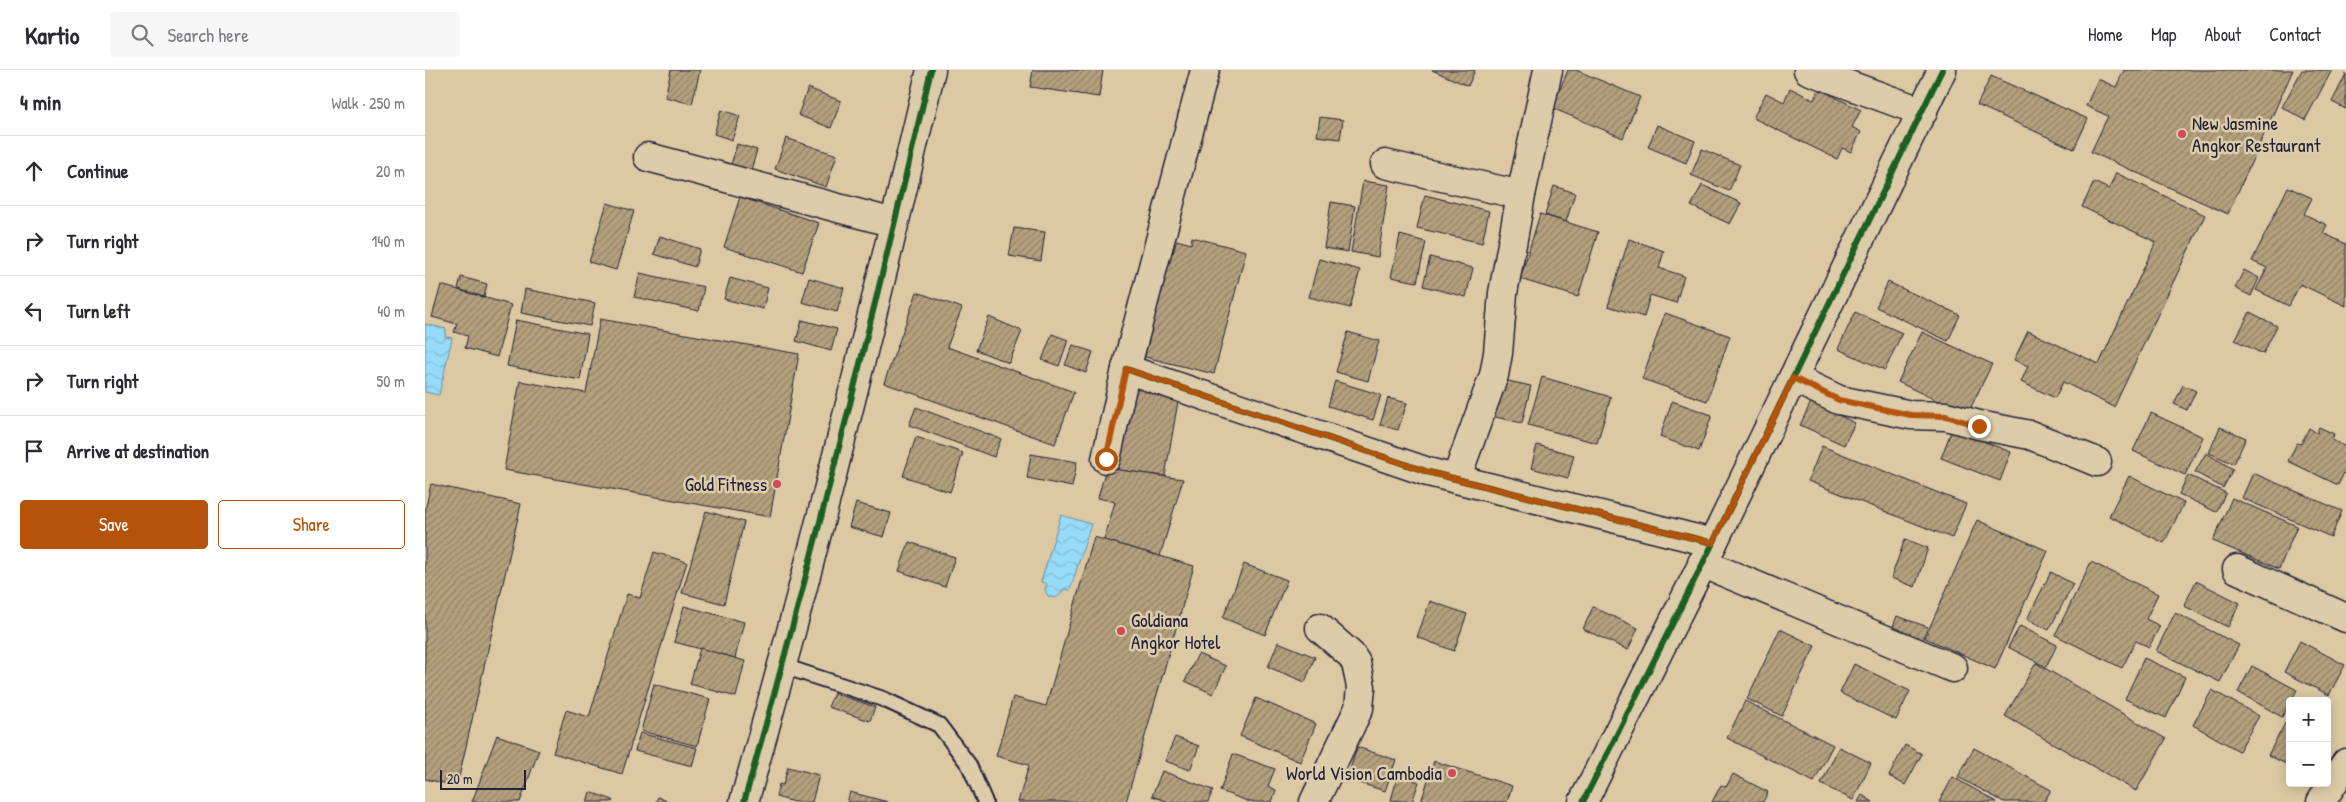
<!DOCTYPE html>
<html lang="en">
<head>
<meta charset="utf-8">
<style>
	body { margin:0; font-family:"Patrick Hand",sans-serif; background:#f7f7f7; color:#2b2b33 }
	.controls { position:absolute; right:15px; bottom:15px; display:grid; overflow:hidden; border-radius:5px; box-shadow:0 2px 12px #0003 }
	.controls button { width:45px; height:45px; display:grid; place-items:center; padding:0; border:0; border-bottom:1px solid #e1e1e2; background:#fff; color:#2b2b33; font:25px sans-serif }
	.scale { position:absolute; left:15px; bottom:12px; width:86px; box-sizing:border-box; padding-left:5px; border:2px solid #22223b; border-top:0; font-size:14px; line-height:18px; white-space:nowrap; color:#22223b; -webkit-text-stroke:4px #dca; paint-order:stroke }
	.stop { position:absolute; width:15px; height:15px; margin:-11px; border:4px solid #b45309; border-radius:50%; background:#fff }
	.stop.end { background:#b45309; border-color:#fff; box-shadow:0 1px 5px #0008 }
	.list { margin:0; padding:0; list-style:none }
	h2 { display:flex; justify-content:space-between; align-items:center; height:65px; margin:0; padding:0 20px; font-size:21px }
	h2 small { font-size:16px; font-weight:400; color:#7c7c81 }
	.list li { display:grid; grid-template-columns:32px 1fr auto; gap:15px; align-items:center; box-sizing:border-box; height:70px; padding:0 20px; border-top:1px solid #e1e1e2 }
	.list b { display:block; font-size:19px; white-space:nowrap }
	.list em { font-size:16px; font-style:normal; color:#7c7c81 }
	.actions { display:flex; gap:10px; padding:15px 20px }
	.actions a { flex:1; padding:11px 0; border:1px solid #b45309; border-radius:5px; text-align:center; font-size:18px; color:#b45309 }
	.actions .main { background:#b45309; color:#fff }
	.icon { flex:none; width:28px; height:28px; fill:none; stroke:currentColor; stroke-width:2; stroke-linecap:round; stroke-linejoin:round }
	.map { position:relative; flex:none; width:1921px; height:732px; overflow:hidden }
	header { display:flex; align-items:center; gap:30px; box-sizing:border-box; height:70px; padding:0 25px; background:#fff; border-bottom:1px solid #e1e1e2 }
	header strong { font-size:24px }
	nav { display:flex; gap:28px; margin-inline-start:auto; font-size:18px }
	.search { width:350px; height:45px; background:#f7f7f7; display:flex; align-items:center; gap:12px; box-sizing:border-box; padding:0 18px; border-radius:5px; color:#7c7c81; font-size:19px }
	main { display:flex }
	aside { flex:1; background:#fff }
	.map>svg:first-child { display:block }
	.water { fill:url(#water-waves); stroke:#6891ac }
	.building { fill:url(#building-hatch); stroke:#22223b }
	.lines { fill:none; stroke-linecap:round; stroke-linejoin:round }
	.service-casing { stroke:#22223b; stroke-width:18 }
	.minor-casing { stroke:#22223b; stroke-width:31 }
	.tertiary-casing { stroke:#22223b; stroke-width:31 }
	.service { stroke:#dca; stroke-width:14 }
	.minor { stroke:#dca; stroke-width:28 }
	.tertiary { stroke:#dca; stroke-width:28 }
	.cycleway-casing { stroke:#dca; stroke-width:9 }
	.cycleway { stroke:#1b5e20; stroke-width:6 }
	.route { stroke:#b45309; stroke-width:6 }
	.poi-dot { fill:#d1495b; stroke:#dca; stroke-width:2 }
	.labels { text-anchor:middle; dominant-baseline:central; stroke-width:5; stroke-linejoin:round; paint-order:stroke }
	.poi-label { font-size:19px; fill:#22223b; stroke:#dca; text-anchor:start }
</style>
</head>
<body>
<header>
<strong>Kartio</strong>
<div class="search"><svg class="icon" aria-label="search" viewBox="0 0 24 24"><circle cx="10" cy="10" r="6"/><path d="M15 15l6 6"/></svg>Search here</div>
<nav><a>Home</a><a>Map</a><a>About</a><a>Contact</a></nav>
</header>
<main>
<aside>
<h2>4 min<small>Walk · 250 m</small></h2>
<ul class="list">
<li><svg class="icon" aria-label="ahead" viewBox="0 0 24 24"><path d="M12 20V5M6 11l6-6 6 6"/></svg><div><b>Continue</b></div><em>20 m</em></li>
<li><svg class="icon" aria-label="right" viewBox="0 0 24 24"><path d="M7 20v-9h11M14 6l5 5-5 5"/></svg><div><b>Turn right</b></div><em>140 m</em></li>
<li><svg class="icon" aria-label="left" viewBox="0 0 24 24"><path d="M17 20v-9H6M10 6l-5 5 5 5"/></svg><div><b>Turn left</b></div><em>40 m</em></li>
<li><svg class="icon" aria-label="right" viewBox="0 0 24 24"><path d="M7 20v-9h11M14 6l5 5-5 5"/></svg><div><b>Turn right</b></div><em>50 m</em></li>
<li><svg class="icon" aria-label="arrive" viewBox="0 0 24 24"><path d="M6 21V4h12l-3 4 3 4H6"/></svg><div><b>Arrive at destination</b></div></li>
</ul>
<div class="actions"><a class="main">Save</a><a>Share</a></div>
</aside>
<div class="map">
<svg width="1921" height="732" viewBox="0 0 1921 732">
	<defs>
		<pattern id="water-waves" width="16" height="10" patternUnits="userSpaceOnUse" patternTransform="scale(1.25)"><rect width="16" height="10" fill="#96dbf8"/><path d="M0 5q4-4 8 0t8 0" fill="none" stroke="#81bcd6"/></pattern>
		<pattern id="building-hatch" width="6" height="6" patternUnits="userSpaceOnUse" patternTransform="scale(1.25)"><rect width="6" height="6" fill="#b4a07d"/><path d="M-1 1l2-2M0 6l6-6M5 7l2-2" fill="none" stroke="#928268"/></pattern>
	</defs>
	<rect width="100%" height="100%" fill="#dcc8a2"/>
	<filter id="ink" filterUnits="userSpaceOnUse"><feTurbulence type="fractalNoise" baseFrequency=".02" numOctaves="2"/><feDisplacementMap in="SourceGraphic" scale="10" xChannelSelector="R" yChannelSelector="G"/><feConvolveMatrix kernelMatrix="1 2 1 2 8 2 1 2 1" color-interpolation-filters="sRGB"/></filter>
	<g filter="url(#ink)">
		<g class="water">
			<path d="M 0,254 L 21,259 L 20,267 L 27,268 L 14,325 L 0,322 Z"/>
			<path d="M 636,445 L 666,454 L 645,520 L 638,519 L 636,524 L 630,528 L 623,526 L 620,520 L 622,514 L 616,512 Z"/>
		</g>
		<g class="building">
			<path d="M 246,0 L 275,0 L 267,34 L 240,27 Z"/>
			<path d="M 608,0 L 678,0 L 674,27 L 605,17 Z"/>
			<path d="M 1007,0 L 1050,0 L 1043,16 Z"/>
			<path d="M 1143,0 L 1151,0 L 1215,27 L 1198,68 L 1127,38 Z"/>
			<path d="M 1699,0 L 1868,0 L 1803,144 L 1666,82 L 1683,46 L 1661,36 L 1673,9 L 1691,17 Z"/>
			<path d="M 1877,0 L 1907,0 L 1880,50 L 1857,37 Z"/>
			<path d="M 1921,4 L 1921,39 L 1907,32 Z"/>
			<path d="M 1566,6 L 1663,49 L 1649,79 L 1552,35 Z"/>
			<path d="M 383,18 L 416,31 L 406,58 L 373,45 Z"/>
			<path d="M 1365,18 L 1389,30 L 1394,19 L 1436,40 L 1427,57 L 1436,62 L 1426,82 L 1417,78 L 1412,89 L 1328,48 L 1341,23 L 1359,32 Z"/>
			<path d="M 296,40 L 315,46 L 307,70 L 289,64 Z"/>
			<path d="M 895,47 L 918,50 L 915,69 L 892,66 Z"/>
			<path d="M 1232,55 L 1270,71 L 1261,93 L 1223,77 Z"/>
			<path d="M 361,68 L 412,85 L 401,117 L 350,99 Z"/>
			<path d="M 312,74 L 332,80 L 326,100 L 306,95 Z"/>
			<path d="M 1277,79 L 1315,95 L 1304,121 L 1266,105 Z"/>
			<path d="M 1691,103 L 1780,145 L 1689,337 L 1638,312 L 1630,328 L 1596,312 L 1603,296 L 1589,290 L 1603,261 L 1674,294 L 1731,172 L 1657,137 L 1669,112 L 1684,119 Z"/>
			<path d="M 938,111 L 964,115 L 953,187 L 926,182 Z"/>
			<path d="M 1277,115 L 1316,133 L 1305,154 L 1266,136 Z"/>
			<path d="M 1129,116 L 1150,123 L 1141,152 L 1120,145 Z"/>
			<path d="M 1863,117 L 1887,128 L 1879,144 L 1902,155 L 1898,163 L 1921,174 L 1921,236 L 1875,214 L 1864,236 L 1831,220 L 1842,198 L 1827,191 Z"/>
			<path d="M 1000,125 L 1064,141 L 1057,173 L 992,158 Z"/>
			<path d="M 315,127 L 394,153 L 377,202 L 299,177 Z"/>
			<path d="M 906,132 L 930,136 L 923,182 L 899,178 Z"/>
			<path d="M 182,133 L 209,141 L 191,200 L 164,192 Z"/>
			<path d="M 1115,144 L 1173,162 L 1153,227 L 1095,209 Z"/>
			<path d="M 589,158 L 620,162 L 616,191 L 584,186 Z"/>
			<path d="M 975,165 L 1001,172 L 992,212 L 966,207 Z"/>
			<path d="M 235,166 L 275,179 L 270,197 L 229,184 Z"/>
			<path d="M 767,167 L 821,181 L 789,304 L 716,286 L 743,182 L 748,183 L 752,170 L 766,174 Z"/>
			<path d="M 1204,169 L 1239,181 L 1234,198 L 1259,206 L 1251,233 L 1225,225 L 1219,247 L 1183,236 Z"/>
			<path d="M 1005,187 L 1048,198 L 1041,227 L 998,216 Z"/>
			<path d="M 894,189 L 935,200 L 925,238 L 884,227 Z"/>
			<path d="M 1819,200 L 1834,208 L 1826,226 L 1810,218 Z"/>
			<path d="M 215,203 L 279,217 L 274,241 L 209,227 Z"/>
			<path d="M 36,207 L 62,214 L 59,227 L 33,219 Z"/>
			<path d="M 305,208 L 343,218 L 338,239 L 299,229 Z"/>
			<path d="M 384,208 L 419,218 L 412,242 L 377,232 Z"/>
			<path d="M 1463,212 L 1535,245 L 1523,271 L 1451,237 Z"/>
			<path d="M 16,215 L 86,235 L 72,287 L 40,278 L 43,266 L 29,262 L 32,254 L 7,247 Z"/>
			<path d="M 100,219 L 170,233 L 165,256 L 96,243 Z"/>
			<path d="M 492,222 L 537,238 L 522,277 L 649,322 L 630,374 L 459,313 Z"/>
			<path d="M 1430,242 L 1477,263 L 1460,300 L 1413,279 Z"/>
			<path d="M 1825,242 L 1852,256 L 1838,284 L 1810,270 Z"/>
			<path d="M 1240,243 L 1305,266 L 1282,331 L 1217,309 Z"/>
			<path d="M 564,247 L 597,261 L 584,293 L 551,280 Z"/>
			<path d="M 175,249 L 374,284 L 345,447 L 79,400 L 95,311 L 161,323 Z"/>
			<path d="M 91,250 L 163,264 L 155,310 L 82,296 Z"/>
			<path d="M 377,250 L 412,259 L 406,281 L 371,271 Z"/>
			<path d="M 923,262 L 954,271 L 943,311 L 911,302 Z"/>
			<path d="M 1497,262 L 1567,294 L 1542,345 L 1473,312 Z"/>
			<path d="M 627,264 L 643,270 L 634,296 L 617,290 Z"/>
			<path d="M 648,275 L 668,282 L 661,303 L 640,295 Z"/>
			<path d="M 1117,307 L 1186,327 L 1172,373 L 1103,355 Z"/>
			<path d="M 1074,309 L 1106,316 L 1097,353 L 1066,346 Z"/>
			<path d="M 910,311 L 956,325 L 948,350 L 903,336 Z"/>
			<path d="M 1758,315 L 1771,321 L 1762,340 L 1749,334 Z"/>
			<path d="M 708,318 L 754,326 L 740,406 L 693,400 Z"/>
			<path d="M 963,328 L 982,333 L 973,360 L 955,355 Z"/>
			<path d="M 1247,331 L 1287,345 L 1274,381 L 1235,367 Z"/>
			<path d="M 1386,332 L 1430,353 L 1419,375 L 1375,355 Z"/>
			<path d="M 491,337 L 576,369 L 569,387 L 484,355 Z"/>
			<path d="M 1726,343 L 1778,367 L 1760,405 L 1708,381 Z"/>
			<path d="M 1795,357 L 1821,368 L 1809,394 L 1784,383 Z"/>
			<path d="M 1894,357 L 1909,364 L 1907,370 L 1921,377 L 1921,399 L 1913,415 L 1863,391 L 1872,373 L 1876,374 L 1884,358 L 1892,363 Z"/>
			<path d="M 1527,359 L 1586,382 L 1575,411 L 1516,388 Z"/>
			<path d="M 491,367 L 538,383 L 525,422 L 478,406 Z"/>
			<path d="M 1112,375 L 1149,385 L 1143,408 L 1106,398 Z"/>
			<path d="M 1397,376 L 1541,434 L 1527,468 L 1383,411 Z"/>
			<path d="M 1781,383 L 1808,399 L 1798,418 L 1770,402 Z"/>
			<path d="M 606,384 L 652,392 L 647,417 L 602,408 Z"/>
			<path d="M 681,398 L 758,409 L 735,486 L 679,470 L 690,432 L 673,428 Z"/>
			<path d="M 1828,403 L 1917,441 L 1906,467 L 1817,428 Z"/>
			<path d="M 1763,405 L 1801,423 L 1791,442 L 1754,424 Z"/>
			<path d="M 1704,406 L 1759,433 L 1739,473 L 1684,446 Z"/>
			<path d="M 6,414 L 96,434 L 32,716 L 0,709 L 0,441 Z"/>
			<path d="M 1807,428 L 1872,456 L 1854,499 L 1788,471 Z"/>
			<path d="M 431,433 L 466,443 L 459,467 L 424,457 Z"/>
			<path d="M 281,441 L 319,452 L 299,534 L 257,523 Z"/>
			<path d="M 1552,450 L 1623,481 L 1570,599 L 1500,568 Z"/>
			<path d="M 669,467 L 769,496 L 701,732 L 593,732 L 604,695 L 571,686 L 588,627 L 621,636 Z"/>
			<path d="M 1480,469 L 1503,478 L 1490,517 L 1466,508 Z"/>
			<path d="M 484,472 L 530,487 L 520,517 L 474,501 Z"/>
			<path d="M 229,482 L 262,492 L 197,704 L 128,683 L 141,640 L 164,647 L 202,524 L 215,528 Z"/>
			<path d="M 1666,492 L 1733,524 L 1721,549 L 1735,556 L 1724,577 L 1711,571 L 1697,598 L 1630,565 Z"/>
			<path d="M 819,494 L 862,510 L 840,565 L 798,548 Z"/>
			<path d="M 1626,502 L 1648,514 L 1624,560 L 1602,549 Z"/>
			<path d="M 1771,511 L 1815,533 L 1803,557 L 1759,536 Z"/>
			<path d="M 1005,531 L 1042,544 L 1029,581 L 992,567 Z"/>
			<path d="M 259,536 L 319,552 L 310,588 L 249,572 Z"/>
			<path d="M 1168,537 L 1213,558 L 1203,580 L 1158,559 Z"/>
			<path d="M 1750,543 L 1814,575 L 1795,612 L 1731,581 Z"/>
			<path d="M 1472,546 L 1503,557 L 1496,575 L 1465,564 Z"/>
			<path d="M 1595,556 L 1632,575 L 1621,597 L 1583,577 Z"/>
			<path d="M 1355,559 L 1390,576 L 1357,646 L 1322,629 Z"/>
			<path d="M 1875,571 L 1920,595 L 1904,625 L 1859,602 Z"/>
			<path d="M 853,572 L 890,587 L 880,612 L 843,597 Z"/>
			<path d="M 275,578 L 320,591 L 311,627 L 265,614 Z"/>
			<path d="M 773,584 L 801,596 L 788,624 L 760,611 Z"/>
			<path d="M 1719,588 L 1760,607 L 1741,648 L 1700,629 Z"/>
			<path d="M 1611,593 L 1741,669 L 1711,721 L 1580,646 Z"/>
			<path d="M 1429,594 L 1485,621 L 1471,650 L 1415,623 Z"/>
			<path d="M 1827,596 L 1872,620 L 1857,647 L 1813,622 Z"/>
			<path d="M 229,614 L 285,629 L 272,676 L 216,661 Z"/>
			<path d="M 1787,620 L 1834,646 L 1814,681 L 1768,655 Z"/>
			<path d="M 409,623 L 450,637 L 445,651 L 403,637 Z"/>
			<path d="M 831,628 L 891,654 L 875,692 L 815,666 Z"/>
			<path d="M 1320,631 L 1408,675 L 1389,712 L 1302,668 Z"/>
			<path d="M 1863,648 L 1865,649 L 1865,696 L 1843,685 Z"/>
			<path d="M 215,663 L 272,678 L 267,696 L 210,681 Z"/>
			<path d="M 72,665 L 114,680 L 95,732 L 47,732 Z"/>
			<path d="M 750,667 L 774,676 L 765,700 L 740,691 Z"/>
			<path d="M 1480,675 L 1497,684 L 1480,715 L 1464,706 Z"/>
			<path d="M 932,677 L 971,690 L 960,721 L 922,709 Z"/>
			<path d="M 1414,677 L 1446,693 L 1428,730 L 1396,714 Z"/>
			<path d="M 1549,678 L 1626,720 L 1619,732 L 1579,732 L 1533,707 Z"/>
			<path d="M 808,684 L 850,699 L 843,716 L 851,720 L 847,732 L 825,732 L 795,721 Z"/>
			<path d="M 1009,691 L 1087,716 L 1082,732 L 996,732 Z"/>
			<path d="M 363,697 L 394,705 L 387,732 L 369,732 L 351,727 L 354,714 L 358,715 Z"/>
			<path d="M 737,701 L 788,720 L 783,732 L 744,732 L 727,726 Z"/>
			<path d="M 1308,704 L 1343,722 L 1338,732 L 1287,732 L 1296,715 L 1301,717 Z"/>
			<path d="M 973,705 L 994,712 L 987,732 L 966,730 Z"/>
			<path d="M 1528,707 L 1572,732 L 1514,732 Z"/>
			<path d="M 165,722 L 188,730 L 187,732 L 162,732 Z"/>
			<path d="M 425,722 L 463,732 L 422,732 Z"/>
			<path d="M 1437,725 L 1448,732 L 1433,732 Z"/>
			<path d="M 233,727 L 244,732 L 231,732 Z"/>
		</g>
		<g class="lines">
			<defs>
				<path id="service" d="M 358,596 L 458,629 L 514,655 L 544,695 L 560,732"/>
				<g id="minor">
					<path d="M 1383,0 L 1498,42"/>
					<path d="M 223,87 L 469,153"/>
					<path d="M 960,94 L 1096,125"/>
					<path d="M 701,299 L 1003,402 L 1288,473"/>
					<path d="M 1368,308 L 1414,330 L 1486,345 L 1521,346 L 1554,355 L 1605,365 L 1672,392"/>
					<path d="M 681,389 L 701,299 L 780,0"/>
					<path d="M 1031,409 L 1069,305 L 1073,283 L 1078,223 L 1096,125 L 1123,0"/>
					<path d="M 1277,493 L 1528,598"/>
					<path d="M 1812,499 L 1921,548"/>
					<path d="M 889,732 L 934,638 L 936,617 L 931,593 L 926,585 L 895,558"/>
					<path d="M 1158,732 L 1288,473 L 1517,0"/>
					<path d="M 1896,732 L 1921,693"/>
				</g>
				<path id="tertiary" d="M 319,732 C 388,490 448,245 506,0"/>
			</defs>
			<use href="#service" class="service-casing"/>
			<use href="#minor" class="minor-casing"/>
			<use href="#tertiary" class="tertiary-casing"/>
			<use href="#service" class="service"/>
			<use href="#minor" class="minor"/>
			<use href="#tertiary" class="tertiary"/>
			<defs>
				<g id="cycleway">
					<path d="M 701,299 L 1003,402 L 1288,473"/>
					<path d="M 319,732 C 388,490 448,245 506,0"/>
					<path d="M 1158,732 L 1288,473 L 1517,0"/>
				</g>
			</defs>
			<use href="#cycleway" class="cycleway-casing"/>
			<use href="#cycleway" class="cycleway"/>
		</g>
	</g>
	<g class="lines" filter="url(#ink)">
		<path class="route" d="M 681,389 L 701,299 L 1003,402 L 1288,473 L 1368,308 L 1414,330 L 1486,345 L 1521,346 L 1554,356"/>
	</g>
	<g class="poi-dot">
		<circle cx="1757" cy="64" r="5"/>
		<circle cx="352" cy="414" r="5"/>
		<circle cx="696" cy="561" r="5"/>
		<circle cx="1027" cy="703" r="5"/>
	</g>
	<g class="labels">
		<g class="poi-label">
			<text x="1767" y="53">New Jasmine<tspan x="1767" dy="22">Angkor Restaurant</tspan></text>
			<text x="342" y="414" text-anchor="end">Gold Fitness</text>
			<text x="706" y="550">Goldiana<tspan x="706" dy="22">Angkor Hotel</tspan></text>
			<text x="1017" y="703" text-anchor="end">World Vision Cambodia</text>
		</g>
	</g>
</svg>
<div class="controls">
<button>+</button>
<button>−</button>
</div>
<div class="scale">20 m</div>
<div class="stop" style="left:681px;top:389px"></div>
<div class="stop end" style="left:1554px;top:356px"></div>
</div>
</main>
</body>
</html>
